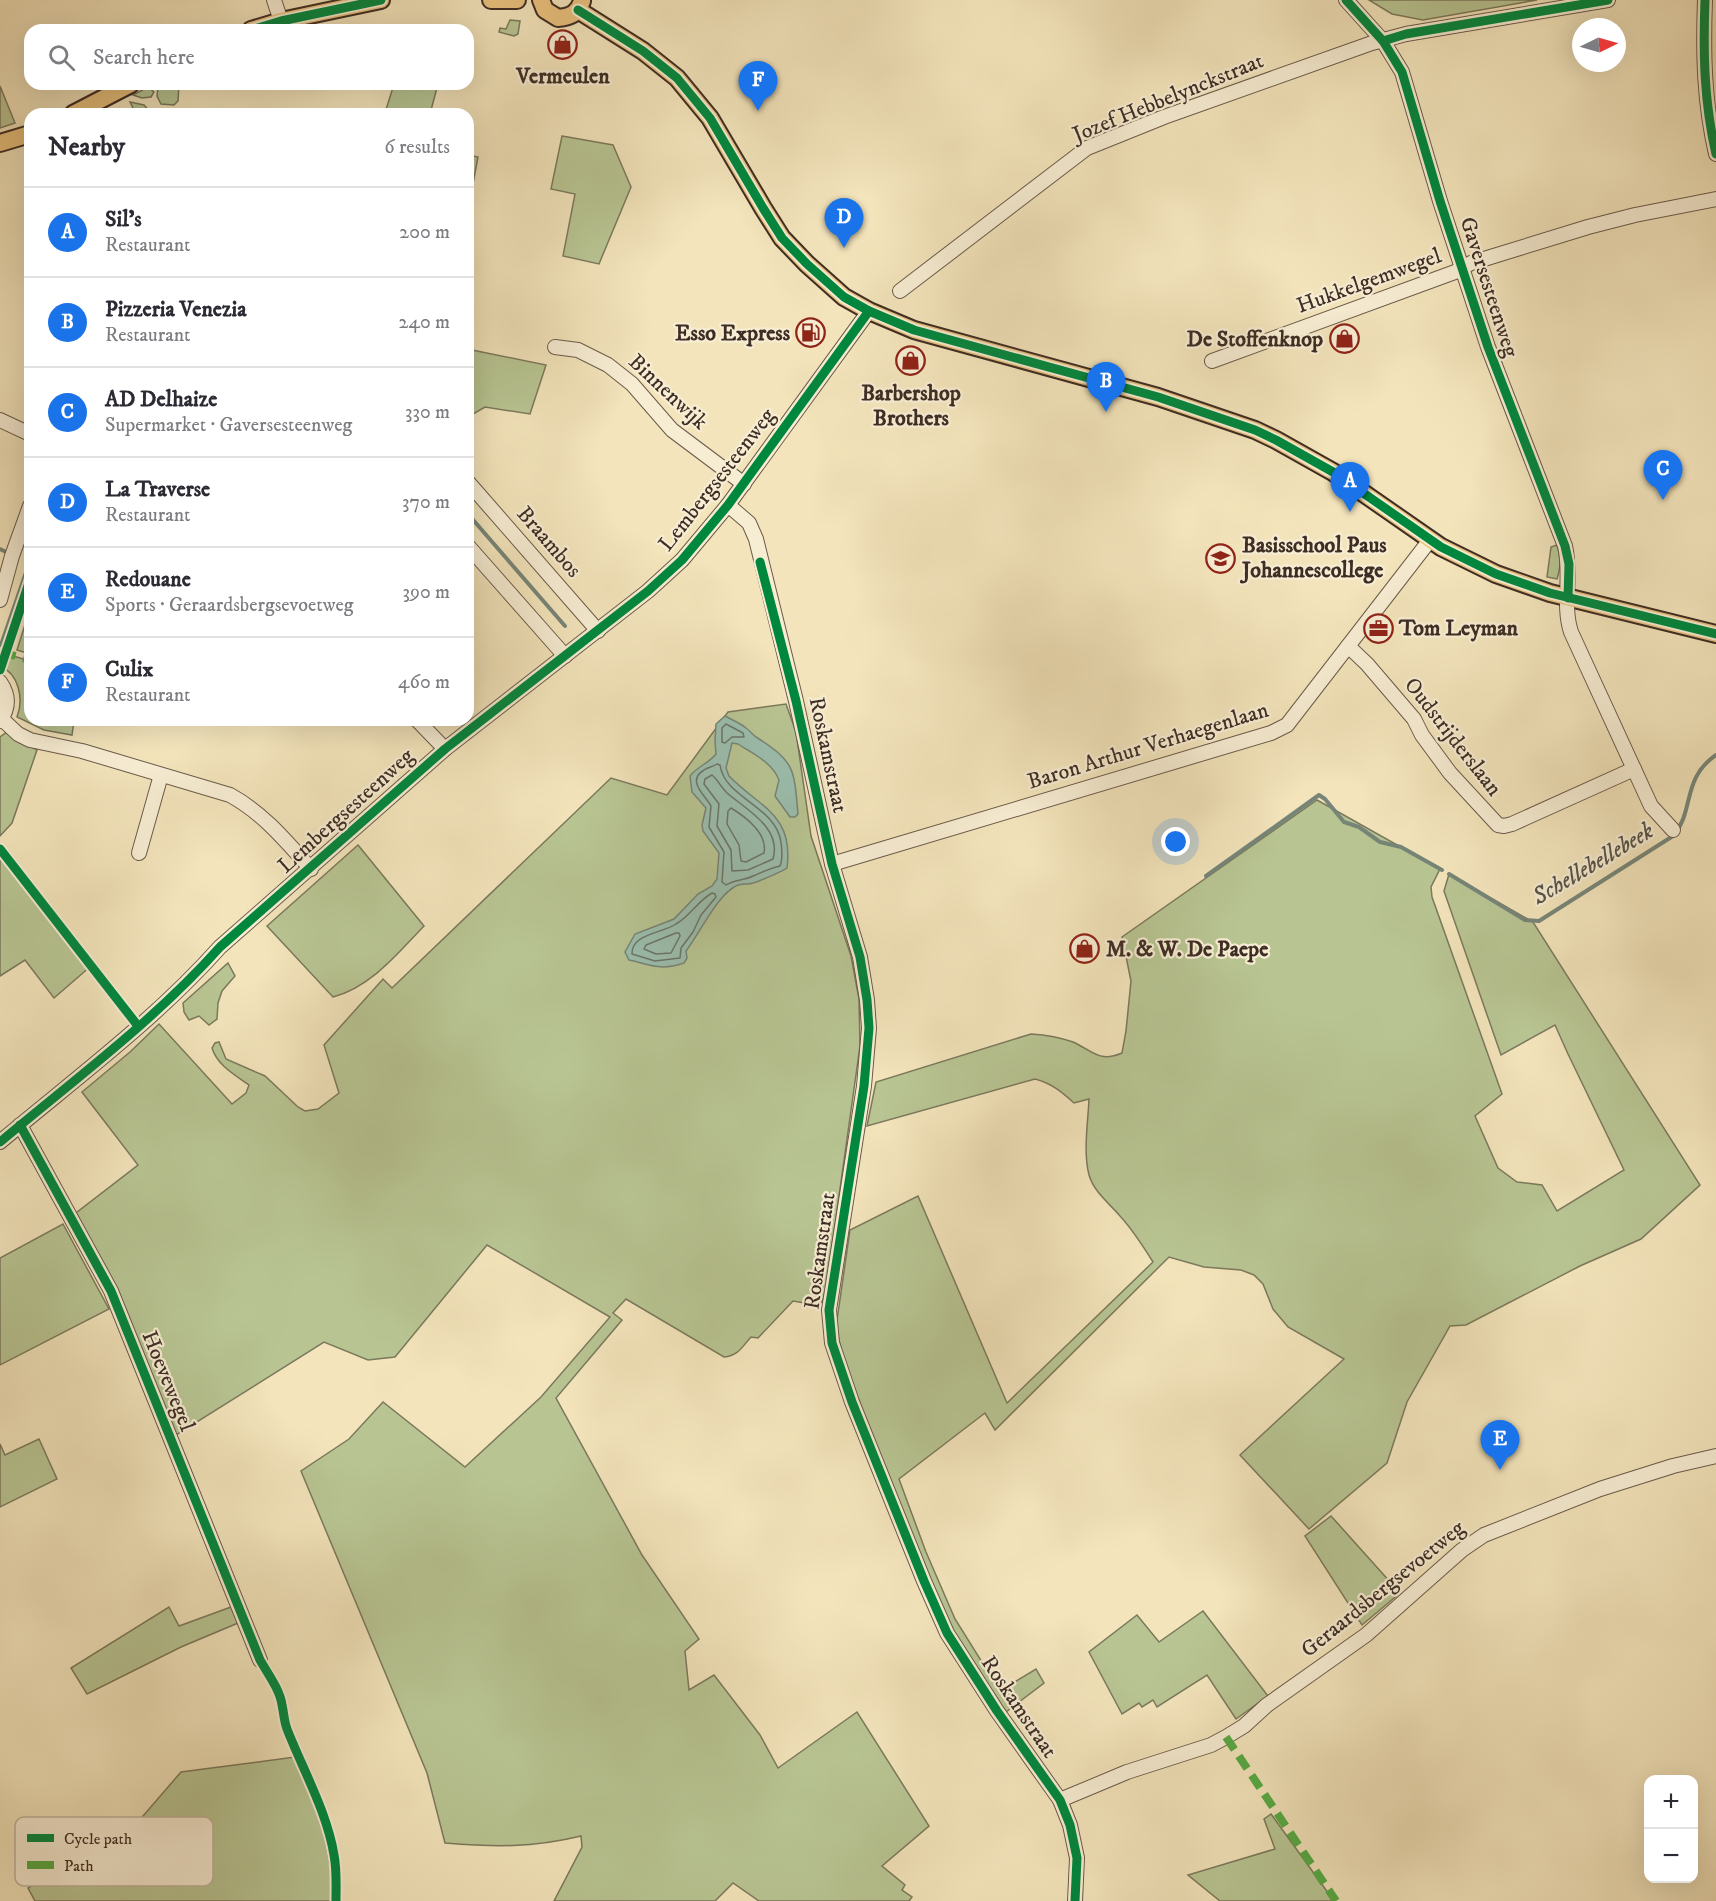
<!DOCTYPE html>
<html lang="en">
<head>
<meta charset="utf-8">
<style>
	body { margin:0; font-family:"IM FELL DW Pica",serif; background:#f2f2f3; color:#2b2b33 }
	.controls { position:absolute; right:18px; bottom:18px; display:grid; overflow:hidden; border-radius:12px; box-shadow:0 6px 24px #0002 }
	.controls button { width:54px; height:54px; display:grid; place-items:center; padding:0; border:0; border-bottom:2px solid #e1e1e2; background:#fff; color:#2b2b33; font:30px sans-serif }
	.compass { position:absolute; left:1572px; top:18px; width:54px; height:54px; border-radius:50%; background:#fff; box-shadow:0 6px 24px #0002; rotate:85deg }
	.you { position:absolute; left:1176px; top:842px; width:21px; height:21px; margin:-15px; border:4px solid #fff; border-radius:50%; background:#1a73e8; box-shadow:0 0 0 9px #1a73e833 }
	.badge { display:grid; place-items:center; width:39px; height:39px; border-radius:50%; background:#1a73e8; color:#fff; font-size:20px; font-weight:700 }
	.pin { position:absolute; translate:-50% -50px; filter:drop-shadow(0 2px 3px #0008) }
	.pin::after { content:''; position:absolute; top:32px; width:21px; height:18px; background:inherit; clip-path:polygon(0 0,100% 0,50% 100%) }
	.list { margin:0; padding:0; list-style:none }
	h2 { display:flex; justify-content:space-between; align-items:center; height:78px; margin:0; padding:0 24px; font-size:26px }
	h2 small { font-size:20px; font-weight:400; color:#7c7c81 }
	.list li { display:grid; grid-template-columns:39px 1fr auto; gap:18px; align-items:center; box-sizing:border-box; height:90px; padding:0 24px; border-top:2px solid #e1e1e2 }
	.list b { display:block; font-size:22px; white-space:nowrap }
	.list p { margin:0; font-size:20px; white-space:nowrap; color:#7c7c81 }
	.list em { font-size:20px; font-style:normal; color:#7c7c81 }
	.icon { flex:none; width:33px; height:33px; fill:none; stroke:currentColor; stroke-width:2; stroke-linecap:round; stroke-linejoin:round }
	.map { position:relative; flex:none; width:1716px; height:1901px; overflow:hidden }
	.search { position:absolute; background:#fff; box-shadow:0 6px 24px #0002; left:24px; top:24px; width:450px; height:66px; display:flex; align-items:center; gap:15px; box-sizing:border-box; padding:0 21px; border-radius:18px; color:#7c7c81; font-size:22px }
	.panel { position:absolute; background:#fff; box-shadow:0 6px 24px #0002; left:24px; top:108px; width:450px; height:618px; border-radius:18px }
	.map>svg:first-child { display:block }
	.green { fill:#b8c593; stroke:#7b795c; stroke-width:1.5 }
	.water { fill:#9bbfaf; stroke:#768578; stroke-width:1.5 }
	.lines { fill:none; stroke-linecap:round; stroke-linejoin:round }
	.shore { stroke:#6c766a; stroke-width:1.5 }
	.stream { stroke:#768578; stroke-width:4 }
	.minor-casing { stroke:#6b5b4a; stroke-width:16 }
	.major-casing { stroke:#3e2d25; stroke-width:20 }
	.minor { stroke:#f7edd3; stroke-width:14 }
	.major { stroke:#eac27e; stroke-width:16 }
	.quiet { stroke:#55ab44; stroke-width:8; stroke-dasharray:15 8; stroke-linecap:butt }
	.cycleway-casing { stroke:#f7edd3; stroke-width:13 }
	.cycleway { stroke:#00873e; stroke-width:9 }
	.labels { text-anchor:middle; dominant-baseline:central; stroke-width:4.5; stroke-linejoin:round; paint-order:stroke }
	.poi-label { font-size:22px; font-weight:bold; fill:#3e2d25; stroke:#f7edd3; text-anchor:start }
	.street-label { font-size:22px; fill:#3e2d25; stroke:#f7edd3 }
	.water-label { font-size:24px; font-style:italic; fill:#555248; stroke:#f7edd3 }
	.key { fill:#f7edd3; stroke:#c0b39f; stroke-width:1.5 }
	.key-label { font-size:16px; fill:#3e2d25 }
</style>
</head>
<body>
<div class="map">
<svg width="1716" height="1901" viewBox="0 0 1716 1901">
	<rect width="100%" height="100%" fill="#f3e4bb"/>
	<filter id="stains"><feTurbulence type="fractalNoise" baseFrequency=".00333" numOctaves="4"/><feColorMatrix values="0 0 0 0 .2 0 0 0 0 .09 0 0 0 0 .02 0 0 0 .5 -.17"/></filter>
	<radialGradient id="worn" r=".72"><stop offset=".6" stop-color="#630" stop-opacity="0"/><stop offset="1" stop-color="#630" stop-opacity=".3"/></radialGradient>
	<g class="green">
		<path d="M 1369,0 L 1537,0 L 1423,20 L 1392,14 Z"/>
		<path d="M 510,20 L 520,21 L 518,34 L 514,36 L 499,32 L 500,28 L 506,29 Z"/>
		<path d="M 156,84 L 179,84 L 178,101 L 174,105 L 161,104 L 157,96 L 158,87 Z"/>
		<path d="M 394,84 L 438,84 L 430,114 L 385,113 Z"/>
		<path d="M 0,86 L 15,123 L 0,128 Z"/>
		<path d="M 148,87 L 154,92 L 151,97 L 142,98 L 133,95 Z"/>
		<path d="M 130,102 L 144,105 L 152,114 L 136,114 Z"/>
		<path d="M 562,136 L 613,145 L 631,187 L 599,264 L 563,256 L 575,194 L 551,189 Z"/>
		<path d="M 468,155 L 478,157 L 468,210 Z"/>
		<path d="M 472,350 L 546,365 L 530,414 L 485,407 L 468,417 L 468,367 Z"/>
		<path d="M 1557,545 C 1561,557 1561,566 1557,579 L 1547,577 L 1551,547 Z"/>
		<path d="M 30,609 L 30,654 L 17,650 Z"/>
		<path d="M 0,652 L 30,661 L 30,720 L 74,720 L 72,735 L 44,730 L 17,717 C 24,699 19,674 0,666 Z"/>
		<path d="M 786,704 L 796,732 L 811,836 L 851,956 L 859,999 L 860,1046 L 826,1289 L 822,1302 L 816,1305 L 793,1301 L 758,1338 L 751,1337 C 742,1347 738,1356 724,1357 L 626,1299 L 613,1313 L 622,1320 L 556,1398 L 642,1555 L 699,1639 L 685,1651 L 689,1690 L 714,1675 L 760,1735 L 778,1768 L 857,1712 L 929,1826 L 882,1866 L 905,1885 L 902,1890 L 912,1897 L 909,1901 L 759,1901 L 733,1883 L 715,1901 L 554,1901 L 582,1847 L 581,1836 C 532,1848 494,1847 445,1843 L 427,1773 L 301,1471 L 349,1439 L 383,1402 L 465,1467 L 541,1397 L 610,1317 L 487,1245 L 395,1357 L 368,1360 L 324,1342 L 173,1437 L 72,1216 L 138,1165 L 82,1092 L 130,1052 L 159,1024 L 232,1104 L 246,1093 L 249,1085 C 235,1075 217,1065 212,1048 L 215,1043 L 219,1042 L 226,1059 L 265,1076 L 298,1107 L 305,1111 L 318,1109 L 339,1093 L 324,1045 L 383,979 L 392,988 L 611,778 L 667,795 L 728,712 Z"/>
		<path d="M 7,732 L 37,750 L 12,823 L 0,836 L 0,737 Z"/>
		<path d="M 1317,800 L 1440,869 L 1431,887 L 1432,897 L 1502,1094 L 1475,1116 L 1498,1168 L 1517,1182 L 1542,1185 L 1557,1211 L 1624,1170 L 1568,1054 L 1555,1025 L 1501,1055 L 1444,891 L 1449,874 L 1533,922 L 1700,1185 L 1641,1239 L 1580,1266 L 1466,1325 L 1450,1326 L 1407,1402 L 1387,1463 L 1309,1529 L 1240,1455 L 1344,1359 L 1288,1327 L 1273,1309 L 1263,1284 L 1254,1275 L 1241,1270 L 1204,1267 L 1169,1257 L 995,1430 L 985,1413 L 899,1479 L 926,1552 L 955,1619 L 1000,1691 L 1036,1669 L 1044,1683 L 1006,1712 L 947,1622 L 893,1491 L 844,1361 L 836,1327 L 850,1230 L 918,1196 L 1007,1403 L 1153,1262 C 1143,1246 1133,1230 1120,1216 C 1109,1203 1094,1192 1089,1175 C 1083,1151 1088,1123 1089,1099 L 1074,1103 C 1062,1092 1051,1083 1035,1079 L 867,1126 L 876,1082 L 1031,1034 C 1046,1035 1059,1037 1073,1042 C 1093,1051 1099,1063 1122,1053 L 1126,1031 L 1131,981 L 1122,937 Z"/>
		<path d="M 358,845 L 424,926 C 398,953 371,987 333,997 L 267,926 Z"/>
		<path d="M 0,849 L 91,966 L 54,998 L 25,960 L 0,976 Z"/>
		<path d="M 228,963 L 235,976 L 222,991 L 218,1003 L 217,1019 L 209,1025 L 199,1016 L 189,1020 L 184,1012 L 183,1003 Z"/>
		<path d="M 63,1224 L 109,1309 L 0,1365 L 0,1258 Z"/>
		<path d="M 39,1439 L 57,1479 L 0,1507 L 0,1444 L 5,1455 Z"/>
		<path d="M 1331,1516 L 1400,1593 L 1362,1625 L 1305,1536 Z"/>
		<path d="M 169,1607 L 179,1626 L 231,1607 L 238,1623 L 181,1647 L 87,1694 L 71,1668 Z"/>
		<path d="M 1203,1611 L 1268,1696 L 1236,1719 L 1207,1675 L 1157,1707 L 1153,1700 L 1142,1707 L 1139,1703 L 1122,1714 L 1089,1652 L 1137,1615 L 1159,1642 Z"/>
		<path d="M 295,1757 C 315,1808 333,1845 332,1901 L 35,1901 L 28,1888 L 86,1852 L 89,1858 L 114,1844 L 137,1823 L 181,1772 Z"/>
		<path d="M 1271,1814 L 1334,1901 L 1220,1901 L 1188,1875 L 1275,1849 L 1264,1819 Z"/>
	</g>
	<path class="water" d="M 725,716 C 732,720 740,723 746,728 C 750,731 752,734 756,737 C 795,762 794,768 798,814 L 795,817 L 790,817 L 775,796 L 779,780 C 772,762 753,754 738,744 L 732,743 L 726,768 L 729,776 C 760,808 794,814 787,868 C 785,870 758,882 753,883 C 747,885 740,883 734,887 C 715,899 700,933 686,951 L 687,958 L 684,963 C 660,971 652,965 629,960 L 625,952 L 635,934 L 674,919 L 698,894 L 712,886 L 717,879 L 719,853 L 703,831 L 702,825 L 706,808 L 692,792 L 690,776 C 698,766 708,764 716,754 L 715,741 L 716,724 Z"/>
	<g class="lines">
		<g class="shore">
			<path d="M 726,724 L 743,733 L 744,737 L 732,737 L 725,743 L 722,742 L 722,728 Z"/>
			<path d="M 717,764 L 720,765 C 725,799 775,805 781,842 C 782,850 783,859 780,866 C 770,868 763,872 753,876 C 743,881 735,879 726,885 L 722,882 L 724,852 L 709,827 L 711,806 C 705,795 686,781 704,770 C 708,767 713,767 717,764 Z"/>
			<path d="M 712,775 C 717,779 721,787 727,793 C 747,810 782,828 773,859 L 748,870 L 732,871 L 731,850 L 717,826 L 719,804 L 704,784 L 705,779 Z"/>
			<path d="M 731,808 C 746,817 768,834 764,853 L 746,862 L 741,861 L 739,845 L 727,824 L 728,811 Z"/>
			<path d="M 712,893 L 715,894 L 716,897 L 701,915 L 693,932 L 681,948 L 680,958 L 655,961 L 632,954 C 631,934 663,933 676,924 C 690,916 698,901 712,893 Z"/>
			<path d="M 676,933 L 679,933 L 680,936 L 671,953 L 656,954 L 644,949 L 646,945 Z"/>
		</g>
		<g class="stream">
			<path d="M 468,514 L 565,626"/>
			<path d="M 0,549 L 10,554"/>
			<path d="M 1,645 L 30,561"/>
			<path d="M 1449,874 L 1525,920 L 1539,921 L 1673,836 C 1695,811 1681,779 1716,755"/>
			<path d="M 1206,876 L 1319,795 L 1325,799 L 1344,822 L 1359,827 L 1380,842 L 1401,847 L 1442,870"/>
		</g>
		<defs>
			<g id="minor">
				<path d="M 274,0 L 281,21"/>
				<path d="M 1346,0 L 1383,41 L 1402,72 L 1440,201 L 1488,347 L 1565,546 C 1572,574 1562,605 1571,632 L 1651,806 L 1673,830"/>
				<path d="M 1705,0 C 1703,53 1704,102 1716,154"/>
				<path d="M 900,291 L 1087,148 L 1164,117 L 1372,43 L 1406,34 L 1608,0"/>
				<path d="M 555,347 L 578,350 L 608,365 L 632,384 L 672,430 L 744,484"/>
				<path d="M 1212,361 L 1455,272 L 1471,263 L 1588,227 L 1635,215 L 1716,199"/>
				<path d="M 0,420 L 30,434"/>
				<path d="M 468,482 L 598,631"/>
				<path d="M 728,505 L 749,523 L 756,539 L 796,701 L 832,864 L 860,957 L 867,1000 L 869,1028 L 864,1086 L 829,1310 L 832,1343 L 852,1402 L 924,1581 L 947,1633 L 997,1711 L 1060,1800 L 1070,1825 L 1077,1858 L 1075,1901"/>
				<path d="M 468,546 L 565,656"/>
				<path d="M 0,600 L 12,556 L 30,506"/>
				<path d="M 1348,646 L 1367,664 L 1414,719 L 1422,735 L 1450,773 L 1498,825 L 1504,826 L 1512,824 L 1634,769"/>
				<path d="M 0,682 C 9,695 9,708 0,721"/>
				<path d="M 2,719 L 18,734 L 30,740 L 82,751 L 230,795 C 263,813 286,841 311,869"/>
				<path d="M 417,720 L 445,749"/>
				<path d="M 139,853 L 161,775"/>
				<path d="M 832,864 L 1271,733 L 1287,725 L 1430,540"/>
				<path d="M 20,1125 L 111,1291 L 260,1660"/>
				<path d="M 0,1142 C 75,1079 155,1020 220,947 L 445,749 L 648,591 L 682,560 L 728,505 L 869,311"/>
				<path d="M 1060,1800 L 1127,1772 L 1211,1745 L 1226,1737 L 1244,1726 L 1267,1705 L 1366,1635 L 1462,1550 L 1484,1535 L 1600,1489 L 1673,1466 L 1716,1456"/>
			</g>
			<g id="major">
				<path d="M 491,0 L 517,0"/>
				<path d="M 541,0 L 545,10 L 558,18 C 571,17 578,13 582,1"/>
				<path d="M 578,10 L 643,51 L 677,78 L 710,118 L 763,208 L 782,238 L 807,264 L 844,297 L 869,311 L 914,330 L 1158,397 L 1255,430 L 1276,440 L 1333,472 L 1441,547 L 1496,574 L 1550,593 L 1716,634"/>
				<path d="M 251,30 L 281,21 L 381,0"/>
				<path d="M 73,114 L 131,84"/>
				<path d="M 0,143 L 30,134"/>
			</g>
		</defs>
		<use href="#minor" class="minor-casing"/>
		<use href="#major" class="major-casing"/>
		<use href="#minor" class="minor"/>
		<use href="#major" class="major"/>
		<g class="quiet">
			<path d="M 1,652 L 30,660"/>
			<path d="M 1226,1737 L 1336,1901"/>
		</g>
		<defs>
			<g id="cycleway">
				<path d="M 1346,0 L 1383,41 L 1402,72 L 1440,201 L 1488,347 L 1565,546 L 1569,564 L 1568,598"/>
				<path d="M 1705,0 C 1703,53 1704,102 1716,154"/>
				<path d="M 578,10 L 643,51 L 677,78 L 710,118 L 763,208 L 782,238 L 807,264 L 844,297 L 869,311 L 914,330 L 1158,397 L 1255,430 L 1276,440 L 1333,472 L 1441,547 L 1496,574 L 1550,593 L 1716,634"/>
				<path d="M 251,30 L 281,21 L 381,0"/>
				<path d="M 1383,41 L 1406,34 L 1608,0"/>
				<path d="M 760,562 L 796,701 L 832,864 L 860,957 L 867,1000 L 869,1028 L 864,1086 L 829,1310 L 832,1343 L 852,1402 L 924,1581 L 947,1633 L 997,1711 L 1060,1800 L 1070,1825 L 1077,1858 L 1075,1901"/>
				<path d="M 0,670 L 30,580"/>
				<path d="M 0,849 L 138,1026"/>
				<path d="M 20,1125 L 111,1291 L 260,1660 C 268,1674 280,1690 282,1705 C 284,1714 284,1721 287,1729 C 303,1770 327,1812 334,1855 C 337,1870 336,1886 336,1901"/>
				<path d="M 0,1142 C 75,1079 155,1020 220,947 L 445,749 L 648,591 L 682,560 L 728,505 L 869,311"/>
			</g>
		</defs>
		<use href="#cycleway" class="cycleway-casing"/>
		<use href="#cycleway" class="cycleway"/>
	</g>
	<defs>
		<symbol id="shop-ring" viewBox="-11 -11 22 22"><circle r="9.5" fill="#f7edd3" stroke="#8f2418" stroke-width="1.5"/><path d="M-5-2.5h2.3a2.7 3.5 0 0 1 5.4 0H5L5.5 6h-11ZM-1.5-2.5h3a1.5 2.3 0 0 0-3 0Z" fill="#8f2418"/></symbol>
		<symbol id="fuel-ring" viewBox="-11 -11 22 22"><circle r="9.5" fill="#f7edd3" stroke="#8f2418" stroke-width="1.5"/><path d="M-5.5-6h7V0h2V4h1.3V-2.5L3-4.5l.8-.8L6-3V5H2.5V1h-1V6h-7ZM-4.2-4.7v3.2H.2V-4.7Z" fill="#8f2418"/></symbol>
		<symbol id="school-ring" viewBox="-11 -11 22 22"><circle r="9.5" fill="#f7edd3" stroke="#8f2418" stroke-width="1.5"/><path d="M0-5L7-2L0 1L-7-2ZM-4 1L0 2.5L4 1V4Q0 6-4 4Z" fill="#8f2418"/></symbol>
		<symbol id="office-ring" viewBox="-11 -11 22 22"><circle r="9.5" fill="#f7edd3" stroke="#8f2418" stroke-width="1.5"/><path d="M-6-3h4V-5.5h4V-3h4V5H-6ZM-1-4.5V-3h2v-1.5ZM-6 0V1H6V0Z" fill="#8f2418"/></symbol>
	</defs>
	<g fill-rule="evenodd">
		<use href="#shop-ring" x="546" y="28" width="33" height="33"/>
		<use href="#fuel-ring" x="794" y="316" width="33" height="33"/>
		<use href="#shop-ring" x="1328" y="322" width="33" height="33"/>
		<use href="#shop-ring" x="894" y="344" width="33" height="33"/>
		<use href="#school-ring" x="1204" y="542" width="33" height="33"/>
		<use href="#office-ring" x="1362" y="612" width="33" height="33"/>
		<use href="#shop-ring" x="1068" y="932" width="33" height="33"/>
	</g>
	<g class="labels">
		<g class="poi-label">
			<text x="563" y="76" text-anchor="middle">Vermeulen</text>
			<text x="790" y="333" text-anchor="end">Esso Express</text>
			<text x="1323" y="339" text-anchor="end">De Stoffenknop</text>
			<text x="911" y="393" text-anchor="middle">Barbershop<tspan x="911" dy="25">Brothers</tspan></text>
			<text x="1242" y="545">Basisschool Paus<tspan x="1242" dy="25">Johannescollege</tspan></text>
			<text x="1399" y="628">Tom Leyman</text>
			<text x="1106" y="949">M. &amp; W. De Paepe</text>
		</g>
		<g class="street-label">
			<text transform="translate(1168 98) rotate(-22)">Jozef Hebbelynckstraat</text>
			<text transform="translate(1369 281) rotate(-20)">Hukkelgemwegel</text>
			<text transform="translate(1489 287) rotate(72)">Gaversesteenweg</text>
			<text transform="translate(668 392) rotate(43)">Binnenwijk</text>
			<text transform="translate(717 480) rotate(-52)">Lembergsesteenweg</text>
			<text transform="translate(549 542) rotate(49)">Braambos</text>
			<text transform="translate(1453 737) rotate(52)">Oudstrijderslaan</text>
			<text transform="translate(1148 746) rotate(-17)">Baron Arthur Verhaegenlaan</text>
			<text transform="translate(828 755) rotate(78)">Roskamstraat</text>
			<text transform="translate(346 811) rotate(-42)">Lembergsesteenweg</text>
			<text transform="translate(820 1251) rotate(-82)">Roskamstraat</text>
			<text transform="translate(168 1381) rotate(68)">Hoevewegel</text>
			<text transform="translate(1383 1589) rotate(-39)">Geraardsbergsevoetweg</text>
			<text transform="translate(1019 1707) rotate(56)">Roskamstraat</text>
		</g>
		<g class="water-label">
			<text transform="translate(1593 864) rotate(-31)">Schellebellebeek</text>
		</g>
	</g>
	<rect x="15" y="1817" width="198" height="69" rx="9" class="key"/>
	<rect x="27" y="1834" width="27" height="8" fill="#00873e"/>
	<rect x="27" y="1861" width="27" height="8" fill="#55ab44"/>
	<g class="key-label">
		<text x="64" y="1844">Cycle path</text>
		<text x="64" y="1871">Path</text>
	</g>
	<rect width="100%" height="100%" filter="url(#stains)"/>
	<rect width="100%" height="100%" fill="url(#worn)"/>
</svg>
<div class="controls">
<button>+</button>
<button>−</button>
</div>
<svg class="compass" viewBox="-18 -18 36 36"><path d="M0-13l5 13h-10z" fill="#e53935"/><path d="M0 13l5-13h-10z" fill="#7c7c81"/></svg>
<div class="you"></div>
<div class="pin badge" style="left:1350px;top:512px">A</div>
<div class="pin badge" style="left:1106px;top:412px">B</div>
<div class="pin badge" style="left:1663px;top:500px">C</div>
<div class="pin badge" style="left:844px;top:248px">D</div>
<div class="pin badge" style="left:1500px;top:1470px">E</div>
<div class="pin badge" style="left:758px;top:111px">F</div>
<div class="search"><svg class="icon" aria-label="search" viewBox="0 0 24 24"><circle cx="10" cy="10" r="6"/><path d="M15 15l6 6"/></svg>Search here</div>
<section class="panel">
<h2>Nearby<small>6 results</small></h2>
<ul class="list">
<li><span class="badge">A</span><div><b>Sil's</b><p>Restaurant</p></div><em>200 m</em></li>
<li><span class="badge">B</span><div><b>Pizzeria Venezia</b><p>Restaurant</p></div><em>240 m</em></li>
<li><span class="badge">C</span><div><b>AD Delhaize</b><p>Supermarket · Gaversesteenweg</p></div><em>330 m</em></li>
<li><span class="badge">D</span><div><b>La Traverse</b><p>Restaurant</p></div><em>370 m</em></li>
<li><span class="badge">E</span><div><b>Redouane</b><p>Sports · Geraardsbergsevoetweg</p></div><em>390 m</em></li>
<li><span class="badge">F</span><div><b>Culix</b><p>Restaurant</p></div><em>460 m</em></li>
</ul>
</section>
</div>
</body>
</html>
